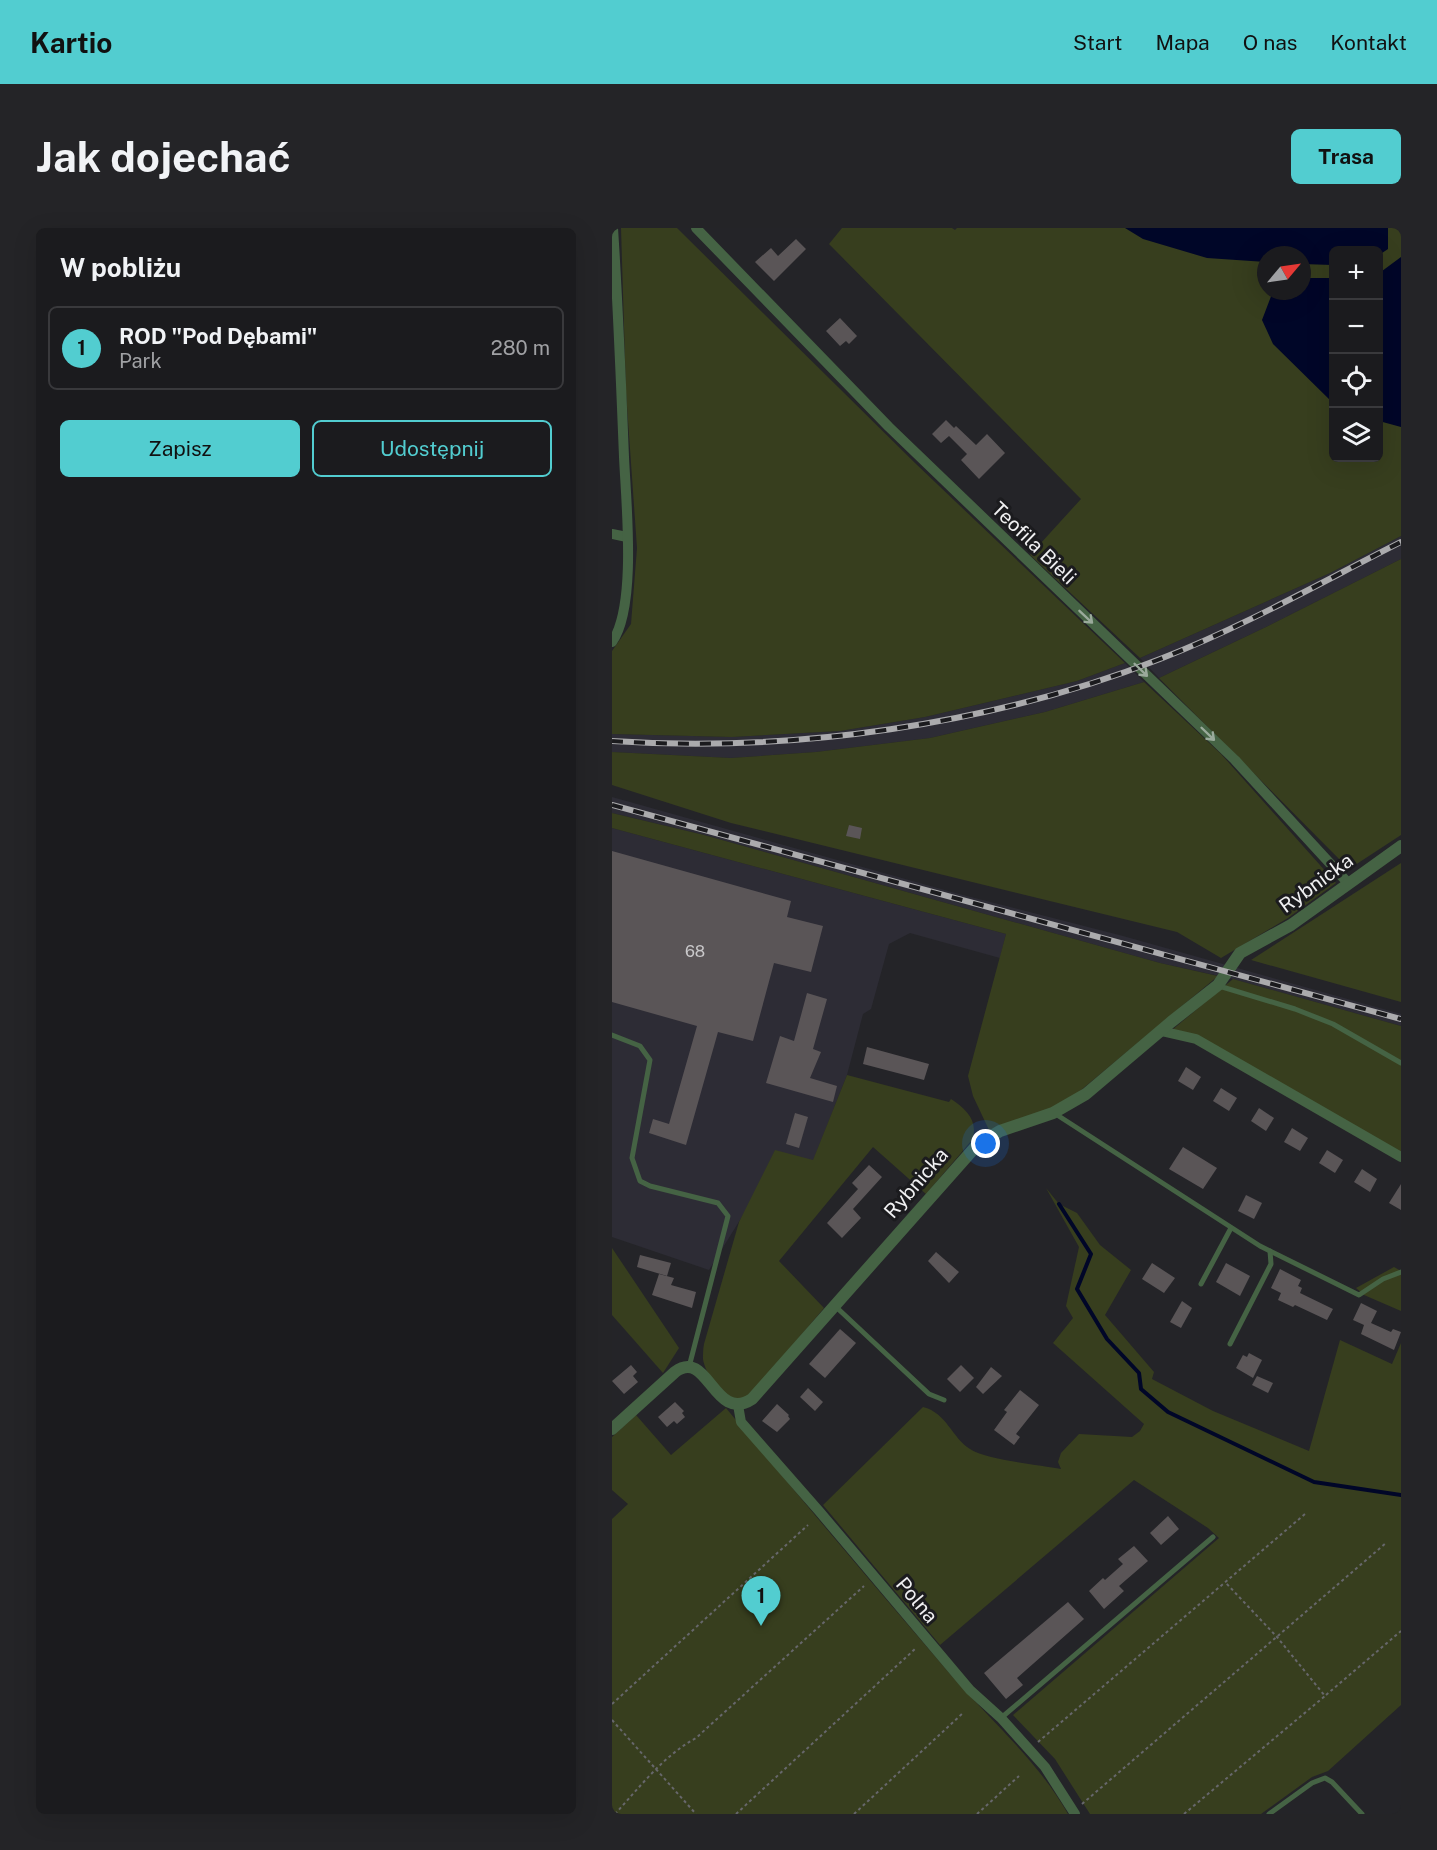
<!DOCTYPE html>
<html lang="pl">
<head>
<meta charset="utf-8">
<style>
	body { margin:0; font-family:"Public Sans",sans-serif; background:#242427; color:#f1f3f6 }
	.controls { position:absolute; right:18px; top:18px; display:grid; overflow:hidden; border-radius:9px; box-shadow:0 6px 24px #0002 }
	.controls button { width:54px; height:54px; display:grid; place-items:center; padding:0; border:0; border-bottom:2px solid #39393c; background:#1b1b1e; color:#f1f3f6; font:30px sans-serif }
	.compass { position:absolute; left:645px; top:18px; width:54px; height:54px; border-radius:50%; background:#1b1b1e; box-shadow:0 6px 24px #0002; rotate:61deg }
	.you { position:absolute; left:374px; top:916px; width:21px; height:21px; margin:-15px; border:4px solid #fff; border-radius:50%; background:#1a73e8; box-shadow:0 0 0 9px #1a73e833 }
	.badge { display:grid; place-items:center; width:39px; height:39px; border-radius:50%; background:#52cdd0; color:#111; font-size:20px; font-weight:700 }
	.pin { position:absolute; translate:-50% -50px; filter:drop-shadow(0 2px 3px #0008) }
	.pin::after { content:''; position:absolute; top:32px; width:21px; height:18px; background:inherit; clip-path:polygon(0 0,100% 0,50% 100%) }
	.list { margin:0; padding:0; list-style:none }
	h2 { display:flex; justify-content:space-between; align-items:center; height:78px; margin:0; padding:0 24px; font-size:26px }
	h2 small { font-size:20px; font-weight:400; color:#a0a1a4 }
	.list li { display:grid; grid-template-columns:39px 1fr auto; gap:18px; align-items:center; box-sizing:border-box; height:84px; margin:0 12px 12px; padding:0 12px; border:2px solid #39393c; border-radius:9px }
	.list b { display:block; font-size:22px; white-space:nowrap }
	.list p { margin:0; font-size:20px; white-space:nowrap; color:#a0a1a4 }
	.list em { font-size:20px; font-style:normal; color:#a0a1a4 }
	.actions { display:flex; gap:12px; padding:18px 24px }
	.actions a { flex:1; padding:14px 0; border:2px solid #52cdd0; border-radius:9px; text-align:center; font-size:21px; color:#52cdd0 }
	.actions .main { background:#52cdd0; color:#111 }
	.icon { flex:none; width:33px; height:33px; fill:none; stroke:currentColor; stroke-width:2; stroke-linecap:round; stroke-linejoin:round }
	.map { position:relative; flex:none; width:789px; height:1586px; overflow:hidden; border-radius:9px }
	header { display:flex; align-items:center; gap:36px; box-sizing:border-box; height:84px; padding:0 30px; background:#52cdd0; color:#111 }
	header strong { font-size:28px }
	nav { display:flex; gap:33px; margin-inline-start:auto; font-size:21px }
	.intro { display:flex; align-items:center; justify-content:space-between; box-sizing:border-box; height:144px; padding:0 36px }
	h1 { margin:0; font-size:42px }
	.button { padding:15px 27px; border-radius:9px; background:#52cdd0; color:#111; font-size:21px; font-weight:700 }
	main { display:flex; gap:36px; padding:0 36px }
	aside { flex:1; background:#1b1b1e; border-radius:9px; box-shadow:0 6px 24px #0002 }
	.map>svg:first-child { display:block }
	.built { fill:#2d2c35 }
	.green { fill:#373e1e; fill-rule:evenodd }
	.water { fill:#000628 }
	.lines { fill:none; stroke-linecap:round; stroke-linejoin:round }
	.stream { stroke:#000628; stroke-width:4 }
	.building { fill:#5a5557 }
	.path { stroke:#67676b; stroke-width:2; stroke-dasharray:3 3; stroke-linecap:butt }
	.service { stroke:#456344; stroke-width:5 }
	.minor { stroke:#456344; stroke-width:10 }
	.tertiary { stroke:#456344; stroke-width:12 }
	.rail-casing { stroke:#ababad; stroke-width:6 }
	.rail { stroke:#1b1b1e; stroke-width:4; stroke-dasharray:11; stroke-linecap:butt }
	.oneway { stroke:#9aaa9b }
	.labels { text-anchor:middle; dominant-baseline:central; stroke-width:6; stroke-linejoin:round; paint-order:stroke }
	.number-label { font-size:16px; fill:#cac9cb }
	.street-label { font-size:20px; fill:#f0f0f2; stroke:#1b1b1e }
</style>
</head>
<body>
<header>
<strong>Kartio</strong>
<nav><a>Start</a><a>Mapa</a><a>O nas</a><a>Kontakt</a></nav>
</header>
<div class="intro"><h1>Jak dojechać</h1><a class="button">Trasa</a></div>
<main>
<aside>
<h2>W pobliżu<small></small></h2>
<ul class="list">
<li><span class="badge">1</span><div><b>ROD &quot;Pod Dębami&quot;</b><p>Park</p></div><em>280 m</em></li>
</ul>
<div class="actions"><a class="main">Zapisz</a><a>Udostępnij</a></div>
</aside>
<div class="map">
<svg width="789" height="1586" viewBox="0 0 789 1586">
	<rect width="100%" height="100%" fill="#242428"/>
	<g class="built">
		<path d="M 789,308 L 789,331 L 654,399 L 547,450 L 528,430 L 718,345 Z"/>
		<path d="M 513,435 L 532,454 L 433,484 L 318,510 L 204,524 L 119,530 L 0,524 L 0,506 L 120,509 L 228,503 L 313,489 L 465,453 Z"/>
		<path d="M 0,569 L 347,666 L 511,708 L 789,786 L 789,798 L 621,751 L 548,735 L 92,607 L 0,585 Z"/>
		<path d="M 0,600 L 394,706 L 388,730 L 298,705 L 277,716 L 259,781 L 251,786 L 235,847 L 201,933 L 163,923 L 136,979 L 97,1042 L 0,1009 Z"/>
	</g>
	<g class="green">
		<path d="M 9,0 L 65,0 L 303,235 L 513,435 L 465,453 L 313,489 L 228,503 L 120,509 L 0,506 L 0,423 L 19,396 L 25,320 L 14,164 Z"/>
		<path d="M 230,0 L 340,0 L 343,2 L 345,0 L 789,0 L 789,308 L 718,345 L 528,430 L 418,327 L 469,271 L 217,16 ZM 722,22 L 766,22 L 766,230 L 722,230 ZM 654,27 L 690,27 L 690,63 L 654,63 Z"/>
		<path d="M 789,331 L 789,607 L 737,641 L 547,450 L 654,399 Z"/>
		<path d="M 532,454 L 609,526 L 724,655 L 676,690 L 609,730 L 565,704 L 119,595 L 0,557 L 0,524 L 119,530 L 204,524 L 318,510 L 433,484 Z"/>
		<path d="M 0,585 L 92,607 L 548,735 L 606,748 L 463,867 L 436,882 L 377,902 L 361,868 L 356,848 L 394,706 L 0,600 Z"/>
		<path d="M 789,635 L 789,774 L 639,732 Z"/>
		<path d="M 621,751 L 789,798 L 789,929 L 560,802 Z"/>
		<path d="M 235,847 L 337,874 L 339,871 C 354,881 367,893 360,912 L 314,966 L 261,919 L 167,1033 L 212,1080 L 141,1164 C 137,1167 133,1171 129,1171 C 111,1174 93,1145 91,1131 C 91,1126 91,1121 92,1116 L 127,994 L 163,922 L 201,932 Z"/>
		<path d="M 434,960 L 447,976 L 465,985 L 488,1017 L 519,1042 L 493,1087 L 542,1144 L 540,1151 L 601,1183 L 697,1223 L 728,1112 L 780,1136 L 789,1115 L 789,1477 L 716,1543 L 700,1549 L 649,1586 L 478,1586 L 443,1531 L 401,1487 L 607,1310 L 596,1300 L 522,1252 L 328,1417 L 211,1277 L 311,1179 C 335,1185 340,1210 358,1221 C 375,1232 427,1237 449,1241 L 446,1234 L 449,1225 L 467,1206 L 520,1209 L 528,1203 L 532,1196 L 441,1115 L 461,1090 L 454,1078 L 467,1019 Z"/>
		<path d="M 0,1020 L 67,1120 L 51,1145 L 0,1087 Z"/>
		<path d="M 782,1039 L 789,1043 L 789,1083 L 752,1067 L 744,1060 Z"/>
		<path d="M 114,1180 C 188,1270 263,1359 339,1447 C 380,1494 425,1532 456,1586 L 0,1586 L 0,1291 L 16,1276 L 0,1262 L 0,1209 L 24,1187 L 59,1227 Z"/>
	</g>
	<g class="water">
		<path d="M 513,0 L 776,0 L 776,21 L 767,27 L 766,22 L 722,22 L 721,37 L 690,36 L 690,27 L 654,27 L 654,34 L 595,30 L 531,11 Z"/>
		<path d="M 789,29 L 789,199 L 767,193 L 766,46 Z"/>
		<path d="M 694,50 L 721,50 L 721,175 L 661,116 L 650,92 L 661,63 L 690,63 L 690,51 Z"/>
	</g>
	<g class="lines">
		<path class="stream" d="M 447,976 L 479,1026 L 465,1061 L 495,1111 L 527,1145 L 529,1161 L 556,1184 L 702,1254 L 789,1267"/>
	</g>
	<g class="building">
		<path d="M 184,11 L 194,21 L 162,53 L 143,34 L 159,20 L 166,28 Z"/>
		<path d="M 228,90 L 245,108 L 237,116 L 234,113 L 228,118 L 214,103 Z"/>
		<path d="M 334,192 L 342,200 L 344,198 L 364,217 L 375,206 L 393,225 L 367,251 L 349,232 L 355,226 L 337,208 L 329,215 L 320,206 Z"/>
		<path d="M 237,597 L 250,600 L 248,611 L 234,608 Z"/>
		<path d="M 0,623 L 179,673 L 175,689 L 211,698 L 199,744 L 162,735 L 141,813 L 106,804 L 74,917 L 37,905 L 41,891 L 57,896 L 85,798 L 0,774 Z"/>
		<path d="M 195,765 L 215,771 L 201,821 L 209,824 L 198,850 L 225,858 L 221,874 L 154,855 L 168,808 L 182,813 Z"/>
		<path d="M 255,819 L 317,836 L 312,852 L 251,836 Z"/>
		<path d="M 574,839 L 589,849 L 581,862 L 566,853 Z"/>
		<path d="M 609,860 L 625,870 L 617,883 L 601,873 Z"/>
		<path d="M 647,880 L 662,890 L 654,903 L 639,893 Z"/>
		<path d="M 183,885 L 196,889 L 187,920 L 174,916 Z"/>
		<path d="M 680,900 L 696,910 L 688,923 L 672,914 Z"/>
		<path d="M 571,919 L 605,940 L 591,961 L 557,941 Z"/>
		<path d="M 715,922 L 731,932 L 723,945 L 707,935 Z"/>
		<path d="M 257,937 L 270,949 L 241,981 L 249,990 L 230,1010 L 215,995 L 246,961 L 240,955 Z"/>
		<path d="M 750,941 L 765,951 L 758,964 L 742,954 Z"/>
		<path d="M 789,956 L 789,982 L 777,975 Z"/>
		<path d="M 634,967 L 650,975 L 642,991 L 626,983 Z"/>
		<path d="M 324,1024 L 347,1044 L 337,1055 L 316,1033 Z"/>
		<path d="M 28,1027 L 59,1035 L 55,1048 L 25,1039 Z"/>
		<path d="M 540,1035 L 563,1050 L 552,1065 L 530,1051 Z"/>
		<path d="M 614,1035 L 638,1048 L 628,1068 L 604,1054 Z"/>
		<path d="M 668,1041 L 689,1052 L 686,1058 L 690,1060 L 688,1065 L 721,1081 L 715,1092 L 683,1077 L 681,1079 L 666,1072 L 669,1065 L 659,1060 Z"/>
		<path d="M 47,1046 L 62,1050 L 59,1057 L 84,1064 L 80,1080 L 40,1067 Z"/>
		<path d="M 570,1073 L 580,1080 L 569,1100 L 558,1094 Z"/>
		<path d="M 749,1075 L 765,1083 L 759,1095 L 779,1104 L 781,1101 L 789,1104 L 782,1122 L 749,1106 L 752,1097 L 741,1092 Z"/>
		<path d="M 228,1101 L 244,1115 L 213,1150 L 197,1136 Z"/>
		<path d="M 637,1125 L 650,1132 L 641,1150 L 624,1140 L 631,1127 L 635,1129 Z"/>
		<path d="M 19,1137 L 25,1144 L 21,1148 L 26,1154 L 12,1166 L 0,1153 Z"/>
		<path d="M 349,1137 L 362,1150 L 348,1164 L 335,1151 Z"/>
		<path d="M 379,1139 L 390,1148 L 371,1166 L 364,1159 Z"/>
		<path d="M 645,1148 L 661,1155 L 656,1165 L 640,1157 Z"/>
		<path d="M 196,1160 L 211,1174 L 203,1183 L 188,1169 Z"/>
		<path d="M 408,1162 L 427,1177 L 404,1206 L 408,1209 L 402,1217 L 382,1202 L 395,1184 L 392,1182 Z"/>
		<path d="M 63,1174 L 72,1183 L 70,1185 L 73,1189 L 65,1196 L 62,1193 L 55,1199 L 46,1189 Z"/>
		<path d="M 165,1176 L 177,1187 L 176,1188 L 178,1191 L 165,1204 L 150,1193 Z"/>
		<path d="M 556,1288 L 567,1301 L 549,1317 L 538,1305 Z"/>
		<path d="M 522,1318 L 536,1333 L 507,1358 L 512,1363 L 492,1381 L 477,1363 L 491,1350 L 493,1352 L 511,1336 L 506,1331 Z"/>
		<path d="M 456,1374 L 472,1391 L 405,1450 L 411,1457 L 394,1471 L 372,1445 Z"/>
	</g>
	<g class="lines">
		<g class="path">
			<path d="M 714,1467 L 789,1403"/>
			<path d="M 0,1476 L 196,1297"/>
			<path d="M 0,1492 L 84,1586"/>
			<path d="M 426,1514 L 693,1286"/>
			<path d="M 470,1576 L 774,1315"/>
			<path d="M 3,1586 C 28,1559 51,1528 84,1510 L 252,1358"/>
			<path d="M 124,1586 L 303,1421"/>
			<path d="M 242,1586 L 351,1485"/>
			<path d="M 365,1586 L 407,1548"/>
			<path d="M 572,1586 L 713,1468 L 665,1409 L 613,1354"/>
		</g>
		<g class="service">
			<path d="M 607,758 L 683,781 L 721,796 L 789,835"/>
			<path d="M 0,807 L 28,818 L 38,832 L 20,930 L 28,953 L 38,958 L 106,975 L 116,988 L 77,1139"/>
			<path d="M 442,885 L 648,1018 L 747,1067 L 771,1051 L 789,1044"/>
			<path d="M 589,1056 L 619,1000"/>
			<path d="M 223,1078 L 317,1166 L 332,1172"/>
			<path d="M 618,1116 L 659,1036 L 658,1023"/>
			<path d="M 389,1490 L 601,1309"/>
			<path d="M 657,1586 L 700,1555 L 713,1550 L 720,1554 L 750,1586"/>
		</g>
		<g class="minor">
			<path d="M 84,0 L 277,199 L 623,532 L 736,655"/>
			<path d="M 0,306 L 15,309"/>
			<path d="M 0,414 C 25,379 14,274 12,229 C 9,153 6,76 1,0"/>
			<path d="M 549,803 L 584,811 L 789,929"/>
			<path d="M 126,1177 L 129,1194 L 207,1283 L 358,1462 L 389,1490 L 433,1539 L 463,1586"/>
		</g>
		<path class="tertiary" d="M 0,1201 L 63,1144 C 96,1119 102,1196 140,1171 L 366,916 L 388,903 L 441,885 L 474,866 L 559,794 L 606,757 L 628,725 L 679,697 L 789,618"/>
		<defs>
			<g id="rail">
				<path d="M 0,513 C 180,525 380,497 548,431 C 631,399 710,354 789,314"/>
				<path d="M 0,577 L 789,791"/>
			</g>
		</defs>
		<use href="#rail" class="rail-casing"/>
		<use href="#rail" class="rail"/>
	</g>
	<defs><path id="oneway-shaft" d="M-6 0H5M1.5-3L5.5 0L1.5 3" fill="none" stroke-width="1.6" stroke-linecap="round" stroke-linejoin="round" transform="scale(1.5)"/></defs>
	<g class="oneway">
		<use href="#oneway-shaft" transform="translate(474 389) rotate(43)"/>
		<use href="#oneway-shaft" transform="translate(529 442) rotate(44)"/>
		<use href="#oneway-shaft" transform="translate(596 506) rotate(44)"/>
	</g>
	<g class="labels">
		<g class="number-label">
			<text x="83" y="723">68</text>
		</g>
		<g class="street-label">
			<text transform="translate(422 315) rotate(44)">Teofila Bieli</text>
			<text transform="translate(704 655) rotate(-36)">Rybnicka</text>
			<text transform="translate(304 955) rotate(-49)">Rybnicka</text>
			<text transform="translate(305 1372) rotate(50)">Polna</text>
		</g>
	</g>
</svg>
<div class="controls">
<button>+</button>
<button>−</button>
<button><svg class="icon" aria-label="locate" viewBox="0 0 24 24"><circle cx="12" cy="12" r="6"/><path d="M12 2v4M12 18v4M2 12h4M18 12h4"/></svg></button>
<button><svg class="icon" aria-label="layers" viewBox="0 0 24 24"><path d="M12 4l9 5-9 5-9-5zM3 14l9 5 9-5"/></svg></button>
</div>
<svg class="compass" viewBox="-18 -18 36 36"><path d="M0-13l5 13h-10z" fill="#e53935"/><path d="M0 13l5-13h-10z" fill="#a0a1a4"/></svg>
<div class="you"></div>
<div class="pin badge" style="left:149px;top:1398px">1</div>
</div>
</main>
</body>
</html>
